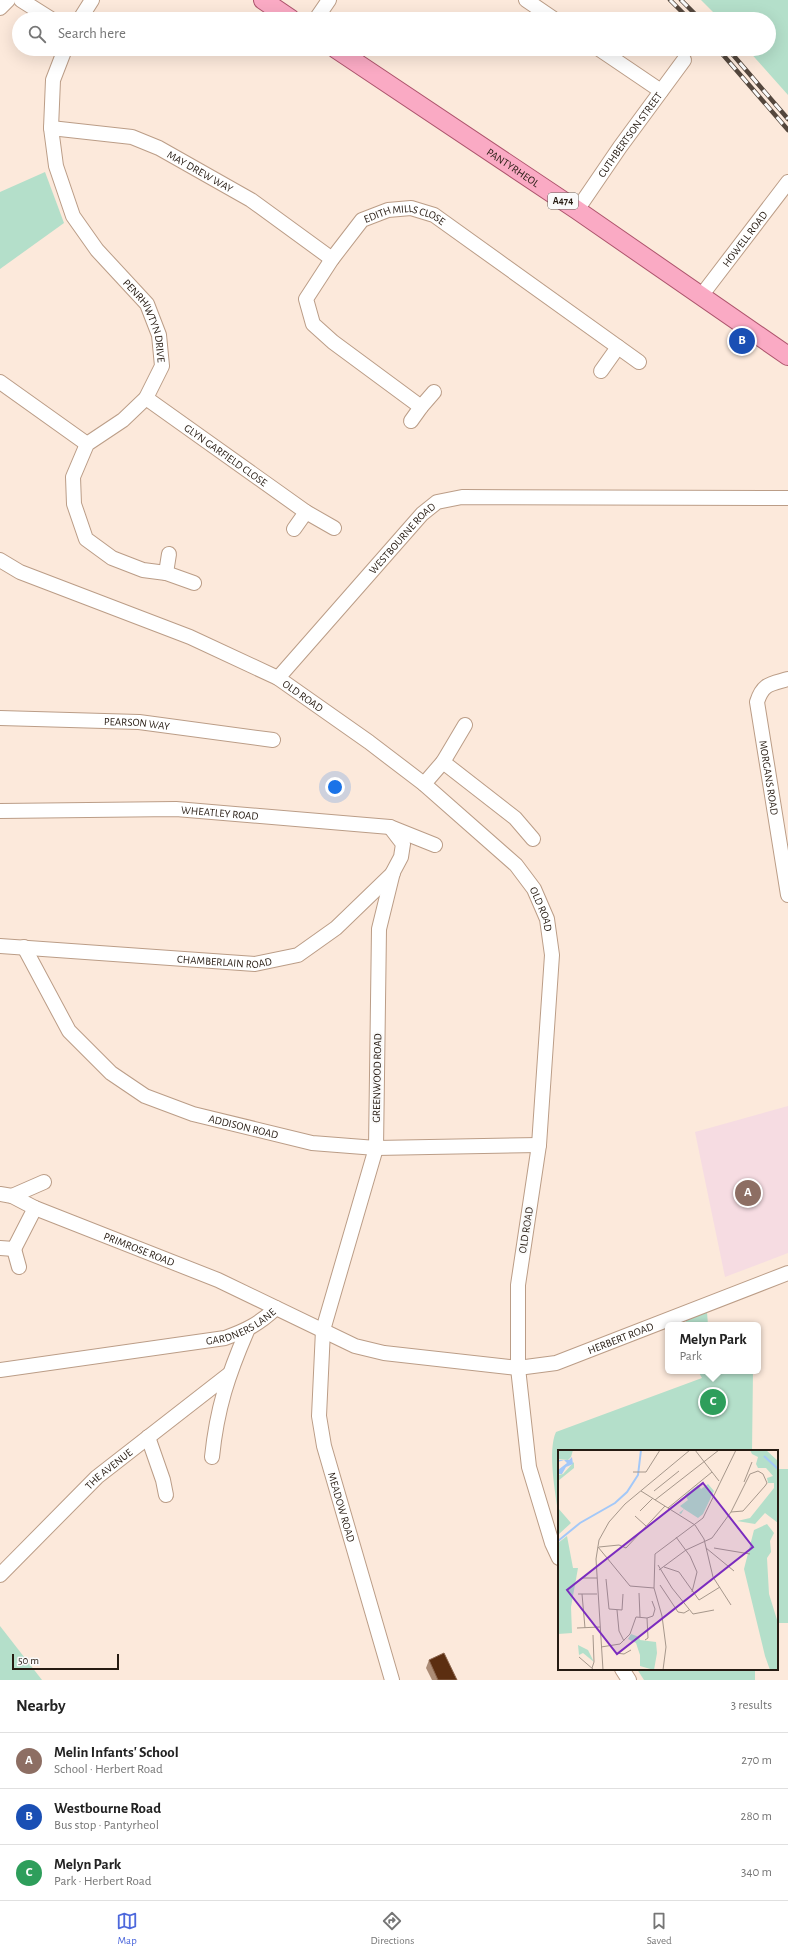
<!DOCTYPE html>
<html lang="en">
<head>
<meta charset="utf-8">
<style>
	body { margin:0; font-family:"Alegreya Sans",sans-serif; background:#f2f2f2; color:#222 }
	.scale { position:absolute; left:12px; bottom:10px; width:107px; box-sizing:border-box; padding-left:4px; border:2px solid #261b12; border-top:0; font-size:11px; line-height:14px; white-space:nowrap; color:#261b12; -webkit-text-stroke:3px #fafafa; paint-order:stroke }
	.you { position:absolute; left:335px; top:787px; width:14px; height:14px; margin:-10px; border:3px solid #fff; border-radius:50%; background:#1a73e8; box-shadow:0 0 0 6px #1a73e833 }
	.badge { display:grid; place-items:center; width:26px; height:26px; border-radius:50%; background:#4d68dc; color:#fff; font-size:13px; font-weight:700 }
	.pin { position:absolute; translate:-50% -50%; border:2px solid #fff; box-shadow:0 1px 4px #0006 }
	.popup { position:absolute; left:665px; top:1322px; width:96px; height:52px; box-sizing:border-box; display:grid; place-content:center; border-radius:6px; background:#fff; filter:drop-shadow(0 1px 3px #0005); font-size:13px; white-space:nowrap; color:#767676 }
	.popup b { font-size:15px; color:#222 }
	.popup::after { content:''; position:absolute; left:50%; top:100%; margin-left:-8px; border:8px solid transparent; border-top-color:#fff }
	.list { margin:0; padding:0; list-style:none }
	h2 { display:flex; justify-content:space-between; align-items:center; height:52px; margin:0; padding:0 16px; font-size:17px }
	h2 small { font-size:13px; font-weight:400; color:#767676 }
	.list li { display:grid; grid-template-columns:26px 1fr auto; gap:12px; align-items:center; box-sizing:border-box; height:56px; padding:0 16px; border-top:1px solid #e0e0e0 }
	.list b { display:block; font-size:15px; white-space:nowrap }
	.list p { margin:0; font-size:13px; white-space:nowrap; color:#767676 }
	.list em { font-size:13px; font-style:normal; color:#767676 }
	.icon { flex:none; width:22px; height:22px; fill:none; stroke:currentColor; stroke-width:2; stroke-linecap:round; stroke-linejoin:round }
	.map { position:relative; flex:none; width:788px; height:1680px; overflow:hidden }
	.search { position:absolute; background:#fff; box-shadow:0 4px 16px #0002; left:12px; right:12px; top:12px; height:44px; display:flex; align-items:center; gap:10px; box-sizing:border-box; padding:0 14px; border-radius:22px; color:#767676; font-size:15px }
	.sheet { height:220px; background:#fff }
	nav { display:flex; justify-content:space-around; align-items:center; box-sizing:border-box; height:56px; border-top:1px solid #e0e0e0; background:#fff; font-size:11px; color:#767676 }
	nav a { display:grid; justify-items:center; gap:2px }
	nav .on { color:#4d68dc }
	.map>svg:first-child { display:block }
	.education { fill:#f6dce2 }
	.green { fill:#b4dfca }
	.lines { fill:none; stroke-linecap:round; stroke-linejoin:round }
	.minor-casing { stroke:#bb9d87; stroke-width:16 }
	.major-casing { stroke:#ad546c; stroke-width:20 }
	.minor { stroke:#fff; stroke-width:14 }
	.major { stroke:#faaac4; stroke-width:18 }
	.rail-casing { stroke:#54473d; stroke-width:4.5 }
	.rail { stroke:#fafafa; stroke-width:3; stroke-dasharray:9; stroke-linecap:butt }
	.wall { fill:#ac8c76 }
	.building { fill:#5c2e11; stroke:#8c664e }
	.labels { text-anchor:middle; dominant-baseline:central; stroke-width:4; stroke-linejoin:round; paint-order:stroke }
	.shield { fill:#fafafa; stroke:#665e58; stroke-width:1 }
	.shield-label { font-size:10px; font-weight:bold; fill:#261b12 }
	.street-label { font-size:11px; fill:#261b12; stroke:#fafafa }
	.inset-river { fill:none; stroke:#a3c8f8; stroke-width:2 }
	.inset-road { fill:none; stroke:#a6978b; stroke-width:1 }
	.view { fill:#7b2cbf; fill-opacity:0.15; stroke:#7b2cbf; stroke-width:2 }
	.inset-edge { fill:none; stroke:#261b12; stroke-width:2 }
</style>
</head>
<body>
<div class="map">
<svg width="788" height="1680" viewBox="0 0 788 1680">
	<rect width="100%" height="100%" fill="#fce9db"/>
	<path class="education" d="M 788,1106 L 788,1253 L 725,1277 L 695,1132 Z"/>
	<g class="green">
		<path d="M 701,0 L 788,0 L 788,95 L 747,49 L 769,49 L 769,19 L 720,19 Z"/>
		<path d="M 45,172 L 64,223 L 0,269 L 0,192 Z"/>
		<path d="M 707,1312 L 708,1325 L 687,1325 L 685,1319 Z"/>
		<path d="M 698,1371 L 709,1371 L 709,1376 L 728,1371 L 753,1371 L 752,1451 L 559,1451 L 559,1518 C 556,1497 547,1451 556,1432 L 702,1378 Z"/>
		<rect x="777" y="1469" width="11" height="154"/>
		<path d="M 0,1626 L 42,1680 L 0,1680 Z"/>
		<path d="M 637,1669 L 755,1669 L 755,1680 L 644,1680 Z"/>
	</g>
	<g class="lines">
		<defs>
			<g id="minor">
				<path d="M 21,0 L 51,19"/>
				<path d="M 526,0 L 554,19"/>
				<path d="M 0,8 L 8,0"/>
				<path d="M 80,19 L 92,0"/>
				<path d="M 316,19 L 329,0"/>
				<path id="s1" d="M 65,49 L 53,80 L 51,128 L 56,166 L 73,216 L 97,250 L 147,304 L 159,335 L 162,366 L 146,398 L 123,420 L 87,444 L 73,477 L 74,504 L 86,539 L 112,558 L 143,570 L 166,573 L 194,583"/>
				<path d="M 599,49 L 661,91"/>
				<path id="s2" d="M 51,128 L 132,137 L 159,148 L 251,200 L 332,259"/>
				<path id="s3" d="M 577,210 L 620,147 L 684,60"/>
				<path id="s4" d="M 701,296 L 788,182"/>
				<path d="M 601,371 L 618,347"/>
				<path d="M 0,382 L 87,444"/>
				<path id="s5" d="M 146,398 L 306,512 L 334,528"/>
				<path id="s6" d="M 421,407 L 333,342 L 313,324 L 306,299 L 332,259 L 362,220 L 388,210 L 411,208 L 434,215 L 639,362"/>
				<path d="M 411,421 L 421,407 L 434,392"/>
				<path d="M 294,529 L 306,512"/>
				<path id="s7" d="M 0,560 L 20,572 L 190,637 L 278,678 L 369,742 L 424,784 L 516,865 L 534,889 L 547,919 L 552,955 L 539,1145 L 518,1285 L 518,1368 L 529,1467 L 552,1543 L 559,1558"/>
				<path d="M 166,573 L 169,554"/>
				<path id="s8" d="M 278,678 L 422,514 L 437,502 L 462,497 L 788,498"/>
				<path id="s9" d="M 788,679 C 771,684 763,683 757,702 L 788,895"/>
				<path id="s10" d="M 0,718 L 139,722 L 273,740"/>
				<path d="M 443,762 L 515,818 L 533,839"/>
				<path d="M 424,784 L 443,762 L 465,725"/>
				<path id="s11" d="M 0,811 L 176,809 L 390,827 L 435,845"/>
				<path id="s12" d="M 390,827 L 403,844 L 401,857 L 393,872 L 379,929 L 376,1148 L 323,1330 L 319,1416 L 324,1446 L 392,1680"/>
				<path id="s13" d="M 0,946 L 255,964 L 298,955 L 336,928 L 393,873"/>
				<path id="s14" d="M 24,947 L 69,1031 L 111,1073 L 145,1096 L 193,1114 L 312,1143 L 376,1148 L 539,1145"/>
				<path id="s15" d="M 0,1194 L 12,1196 L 35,1208 L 218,1280 L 355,1346 L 384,1353 L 518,1368 L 556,1363 L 788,1273"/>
				<path d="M 12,1196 L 44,1182"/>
				<path d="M 0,1248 L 14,1249 L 35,1208"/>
				<path d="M 14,1249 L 19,1267"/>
				<path id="s16" d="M 0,1370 L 225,1338 C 247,1330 259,1324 276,1308"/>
				<path d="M 148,1437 L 163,1480 L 166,1495"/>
				<path d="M 212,1457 C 217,1408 228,1375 247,1331"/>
				<path id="s17" d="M 0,1575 L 97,1477 L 228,1375"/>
				<path d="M 622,1669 L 629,1680"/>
			</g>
			<g id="major">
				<path d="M 263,0 L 291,19"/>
				<path id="s18" d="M 336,49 L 577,210 L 788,356"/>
			</g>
		</defs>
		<use href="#minor" class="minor-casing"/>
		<use href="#major" class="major-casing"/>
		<use href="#minor" class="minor"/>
		<use href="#major" class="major"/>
		<defs>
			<g id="rail">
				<path d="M 670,0 L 689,19"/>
				<path d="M 681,0 L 700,19"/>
				<path d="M 718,49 L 788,130"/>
				<path d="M 728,49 L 788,119"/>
			</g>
		</defs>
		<use href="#rail" class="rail-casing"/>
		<use href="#rail" class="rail"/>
	</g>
	<path class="wall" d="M 429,1660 L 457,1680 L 432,1680 L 426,1668 Z"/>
	<path class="building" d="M 444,1653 L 457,1680 L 438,1680 L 429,1660 Z"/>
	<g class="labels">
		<rect class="shield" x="548" y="193" width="30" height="16" rx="3"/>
		<g class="shield-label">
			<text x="563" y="201">A474</text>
		</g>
		<g class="street-label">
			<text stroke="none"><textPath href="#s3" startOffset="92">CUTHBERTSON STREET</textPath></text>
			<text stroke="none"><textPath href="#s18" startOffset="213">PANTYRHEOL</textPath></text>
			<text stroke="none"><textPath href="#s2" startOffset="158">MAY DREW WAY</textPath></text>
			<text stroke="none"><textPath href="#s6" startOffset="304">EDITH MILLS CLOSE</textPath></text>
			<text stroke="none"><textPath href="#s4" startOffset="72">HOWELL ROAD</textPath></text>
			<text stroke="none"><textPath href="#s1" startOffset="302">PENRHIWTYN DRIVE</textPath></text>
			<text stroke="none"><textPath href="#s5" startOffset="98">GLYN GARFIELD CLOSE</textPath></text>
			<text stroke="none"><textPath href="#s8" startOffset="187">WESTBOURNE ROAD</textPath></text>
			<text stroke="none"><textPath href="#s7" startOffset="333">OLD ROAD</textPath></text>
			<text stroke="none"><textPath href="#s10" startOffset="137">PEARSON WAY</textPath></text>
			<text stroke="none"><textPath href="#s9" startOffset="118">MORGANS ROAD</textPath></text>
			<text stroke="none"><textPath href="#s11" startOffset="220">WHEATLEY ROAD</textPath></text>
			<text stroke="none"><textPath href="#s7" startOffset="657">OLD ROAD</textPath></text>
			<text stroke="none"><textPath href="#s13" startOffset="225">CHAMBERLAIN ROAD</textPath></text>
			<text transform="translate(377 1078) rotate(-89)">GREENWOOD ROAD</text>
			<text stroke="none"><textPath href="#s14" startOffset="299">ADDISON ROAD</textPath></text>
			<text transform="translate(526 1230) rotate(-81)">OLD ROAD</text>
			<text stroke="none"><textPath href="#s15" startOffset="150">PRIMROSE ROAD</textPath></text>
			<text stroke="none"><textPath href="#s16" startOffset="246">GARDNERS LANE</textPath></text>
			<text stroke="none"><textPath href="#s15" startOffset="659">HERBERT ROAD</textPath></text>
			<text stroke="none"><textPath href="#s17" startOffset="152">THE AVENUE</textPath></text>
			<text stroke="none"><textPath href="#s12" startOffset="699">MEADOW ROAD</textPath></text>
		</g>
	</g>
	<g transform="translate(558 1450)">
		<rect width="220" height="220" fill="#fce9db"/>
		<path d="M 0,0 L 15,0 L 13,7 L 10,10 L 0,9 ZM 192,0 L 208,0 L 220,11 L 220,73 L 207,63 L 197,74 L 179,71 L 192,68 L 216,38 L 216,33 L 210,33 L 209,28 L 215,26 L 208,18 L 200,18 L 198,14 L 200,7 L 194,4 ZM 16,12 L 16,18 L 0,31 L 0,25 L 5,24 ZM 150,34 L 156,41 L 145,64 L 140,68 L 126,59 L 123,64 L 121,63 L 126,59 L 122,56 L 130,50 L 127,45 L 140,35 L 143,39 ZM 0,58 L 13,73 L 0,85 ZM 209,74 L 216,83 L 212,91 L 213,102 L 209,108 L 211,144 L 220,173 L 220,220 L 212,220 L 207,206 L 186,119 L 196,80 ZM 9,86 L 15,118 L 20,118 L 13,157 L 14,183 L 0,184 L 0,93 ZM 73,184 L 81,187 L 82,190 L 98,192 L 99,203 L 96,220 L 82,216 L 82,205 L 78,193 L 70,189 ZM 20,195 L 30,200 L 36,212 L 25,203 L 21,205 Z" fill="#b4dfca"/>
		<path d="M 14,7 L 15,14 L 8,17 L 4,24 L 0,24 L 0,20 L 9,13 L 6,10 L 0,12 L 0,10 L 11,10 Z" fill="#a3c8f8"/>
		<path class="inset-river" d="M 206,6 L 220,19M 0,91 L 22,73 L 57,53 L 69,42 L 80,25 L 83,0"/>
		<path class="inset-road" d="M 137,0 L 161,31M 75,22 L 88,22 L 102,0M 186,32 L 194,12M 83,41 L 137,75 L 146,89 L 155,127 L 173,155M 96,41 L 121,21M 97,50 L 161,0M 110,58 L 154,22M 82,61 L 95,48M 77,66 L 88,76M 118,87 L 132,106 L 139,122 L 134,142M 40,97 L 72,136 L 96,138M 41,97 L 61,95 L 68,98 L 107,56M 148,98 L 176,121M 156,98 L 192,104M 100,115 L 114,138 L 135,164 L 156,160M 106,117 L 121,122 L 141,150 L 162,137M 101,120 L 128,100 L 154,88 L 173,62 L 192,24 L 200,21 L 205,24 L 209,33 L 207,36 L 185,61 L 173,62M 24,128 L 39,128M 48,129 L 51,159 L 64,160 L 65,144M 102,135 L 120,162 L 126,163 L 131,160M 81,143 L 82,167M 20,144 L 39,144M 24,144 L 27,178M 59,160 L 61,181 L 66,191M 19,178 L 42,177M 87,190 L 90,188 L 89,168M 43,197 L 62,194 L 72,184 L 78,167 L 89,168 L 95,166 L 97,159 L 94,151M 58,203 L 66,204 L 73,200M 21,207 L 36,220M 34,218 L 36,212 L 35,185M 45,220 L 38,109 L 41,90 L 51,72 L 67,54 L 132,0M 105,220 L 108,197 L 104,166 L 96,138 L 97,104 L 145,68 L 178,0"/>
		<path class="view" d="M 145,33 L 195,97 L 59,204 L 9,140 Z"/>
		<rect width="220" height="220" class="inset-edge"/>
	</g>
</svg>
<div class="scale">50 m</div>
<div class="you"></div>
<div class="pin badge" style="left:748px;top:1193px;background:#8d6e63">A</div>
<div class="pin badge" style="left:742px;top:341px;background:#1a4fb4">B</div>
<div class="pin badge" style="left:713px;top:1402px;background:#2e9e5b">C</div>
<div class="popup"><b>Melyn Park</b>Park</div>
<div class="search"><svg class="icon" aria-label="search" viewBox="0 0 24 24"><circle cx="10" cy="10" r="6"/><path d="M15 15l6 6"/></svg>Search here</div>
</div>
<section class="sheet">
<h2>Nearby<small>3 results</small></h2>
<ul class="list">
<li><span class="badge" style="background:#8d6e63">A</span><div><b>Melin Infants' School</b><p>School · Herbert Road</p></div><em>270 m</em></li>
<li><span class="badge" style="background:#1a4fb4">B</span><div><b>Westbourne Road</b><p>Bus stop · Pantyrheol</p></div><em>280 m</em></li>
<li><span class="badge" style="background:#2e9e5b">C</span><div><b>Melyn Park</b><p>Park · Herbert Road</p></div><em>340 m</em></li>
</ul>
</section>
<nav>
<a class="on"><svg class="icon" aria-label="map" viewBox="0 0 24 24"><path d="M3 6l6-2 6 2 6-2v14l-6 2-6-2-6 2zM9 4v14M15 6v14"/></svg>Map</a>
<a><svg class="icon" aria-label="directions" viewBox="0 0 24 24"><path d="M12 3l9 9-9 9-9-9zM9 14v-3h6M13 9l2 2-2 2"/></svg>Directions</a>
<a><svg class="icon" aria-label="saved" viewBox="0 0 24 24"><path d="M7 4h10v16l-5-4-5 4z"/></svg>Saved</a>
</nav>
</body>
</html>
